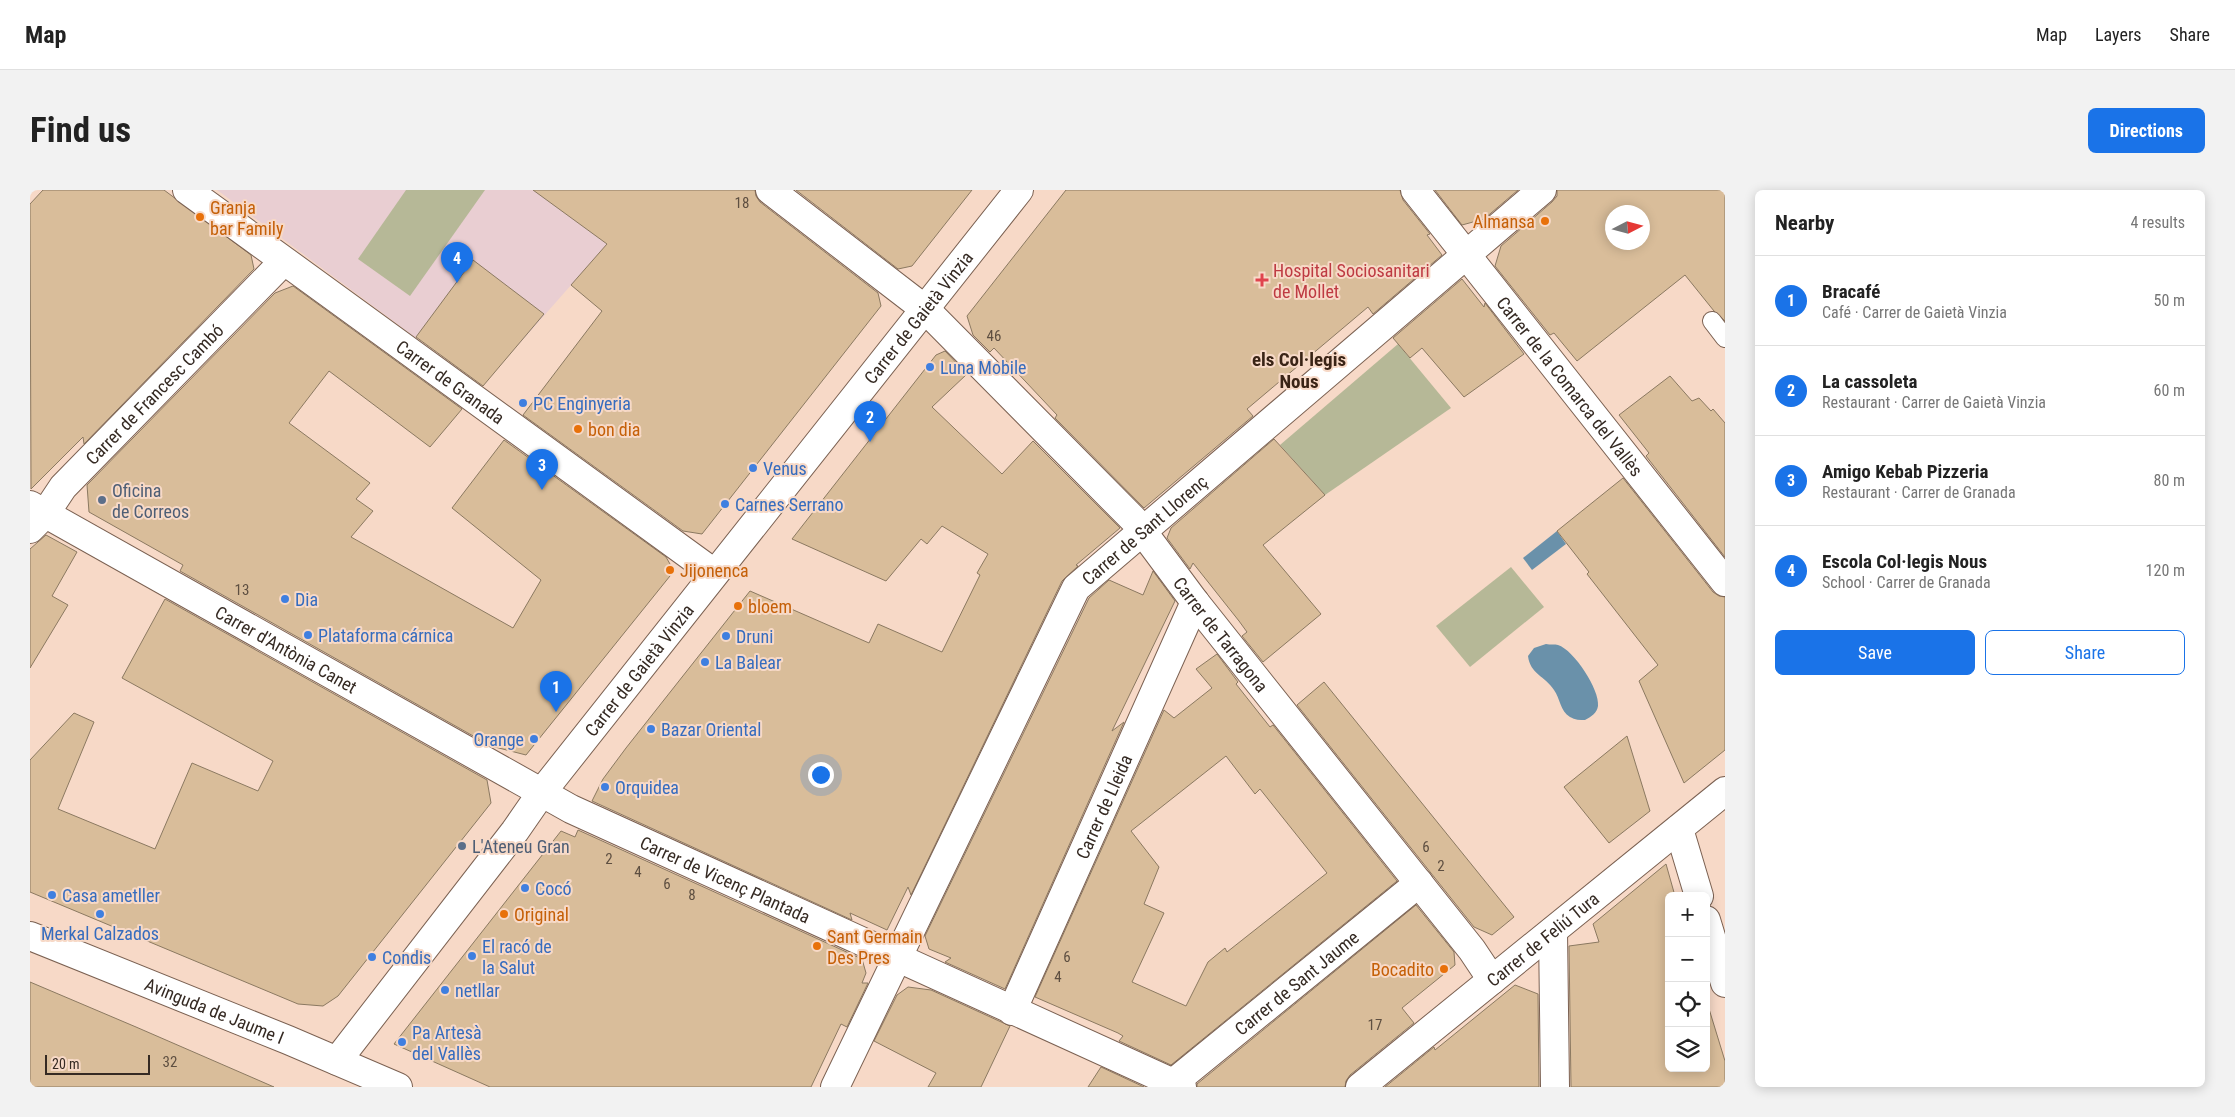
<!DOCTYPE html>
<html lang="en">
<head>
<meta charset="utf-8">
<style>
	body { margin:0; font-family:"Roboto Condensed",sans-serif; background:#f2f2f2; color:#222 }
	.controls { position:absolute; right:15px; bottom:15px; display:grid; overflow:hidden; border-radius:8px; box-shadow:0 2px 12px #0003 }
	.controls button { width:45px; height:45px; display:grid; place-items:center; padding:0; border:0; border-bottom:1px solid #e0e0e0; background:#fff; color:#222; font:25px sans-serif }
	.compass { position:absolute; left:1575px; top:15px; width:45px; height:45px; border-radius:50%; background:#fff; box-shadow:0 2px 12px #0003; rotate:84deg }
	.scale { position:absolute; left:15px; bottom:12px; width:105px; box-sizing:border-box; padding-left:5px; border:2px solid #352a23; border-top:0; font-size:14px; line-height:18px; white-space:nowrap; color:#352a23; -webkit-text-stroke:4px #f7d9c7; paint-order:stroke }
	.you { position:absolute; left:790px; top:584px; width:18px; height:18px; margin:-12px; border:4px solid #fff; border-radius:50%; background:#1a73e8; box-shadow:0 0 0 8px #1a73e833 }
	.badge { display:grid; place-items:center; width:32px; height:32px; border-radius:50%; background:#1a73e8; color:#fff; font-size:16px; font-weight:700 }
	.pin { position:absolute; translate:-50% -41px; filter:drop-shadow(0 1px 2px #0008) }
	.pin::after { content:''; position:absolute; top:26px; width:18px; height:15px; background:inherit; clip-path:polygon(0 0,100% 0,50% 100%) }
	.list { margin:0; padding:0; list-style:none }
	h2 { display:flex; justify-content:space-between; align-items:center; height:65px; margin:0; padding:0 20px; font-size:21px }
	h2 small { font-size:16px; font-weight:400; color:#767676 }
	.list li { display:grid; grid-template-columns:32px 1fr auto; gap:15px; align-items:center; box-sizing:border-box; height:90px; padding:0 20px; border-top:1px solid #e0e0e0 }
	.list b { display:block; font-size:19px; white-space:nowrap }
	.list p { margin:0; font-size:16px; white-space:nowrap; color:#767676 }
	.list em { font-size:16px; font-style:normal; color:#767676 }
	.actions { display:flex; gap:10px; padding:15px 20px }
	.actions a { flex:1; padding:11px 0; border:1px solid #1a73e8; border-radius:8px; text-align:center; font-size:18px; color:#1a73e8 }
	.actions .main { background:#1a73e8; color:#fff }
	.icon { flex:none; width:28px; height:28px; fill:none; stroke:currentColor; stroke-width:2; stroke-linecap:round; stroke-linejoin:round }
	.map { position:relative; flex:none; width:1695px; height:897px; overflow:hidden; border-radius:8px }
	header { display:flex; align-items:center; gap:30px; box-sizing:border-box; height:70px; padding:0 25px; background:#fff; border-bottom:1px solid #e0e0e0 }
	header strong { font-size:24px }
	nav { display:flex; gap:28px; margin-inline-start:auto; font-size:18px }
	.intro { display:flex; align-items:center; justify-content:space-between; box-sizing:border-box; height:120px; padding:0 30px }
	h1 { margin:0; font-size:35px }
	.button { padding:12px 22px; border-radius:8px; background:#1a73e8; color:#fff; font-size:18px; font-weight:700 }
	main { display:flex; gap:30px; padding:0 30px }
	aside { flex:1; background:#fff; border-radius:8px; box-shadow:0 2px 12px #0003 }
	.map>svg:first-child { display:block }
	.education { fill:#e9ced2 }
	.green { fill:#b6b897 }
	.water { fill:#6a91aa }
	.building { fill:#d9bd9a; stroke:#8b7961; fill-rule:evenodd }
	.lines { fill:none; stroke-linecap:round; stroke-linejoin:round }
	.lane-casing { stroke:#7b6152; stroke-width:20 }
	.street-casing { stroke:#7b6152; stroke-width:30 }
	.secondary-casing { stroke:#7b6152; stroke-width:30 }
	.lane { stroke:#fff; stroke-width:18 }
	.street { stroke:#fff; stroke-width:28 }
	.secondary { stroke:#fff; stroke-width:28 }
	.food-dot { fill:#e8710a; stroke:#f7d9c7; stroke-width:2 }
	.health-dot { fill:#e0444e; stroke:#f7d9c7; stroke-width:2 }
	.shop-dot { fill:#3f7fe0; stroke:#f7d9c7; stroke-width:2 }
	.service-dot { fill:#5c6f8a; stroke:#f7d9c7; stroke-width:2 }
	.labels { text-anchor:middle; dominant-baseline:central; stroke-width:4; stroke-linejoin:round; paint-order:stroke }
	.number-label { font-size:15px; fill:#5e4f41 }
	.food-label { font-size:18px; fill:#c56008; stroke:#f7d9c7; text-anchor:start }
	.health-label { font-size:18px; fill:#be3a42; stroke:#f7d9c7; text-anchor:start }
	.street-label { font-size:18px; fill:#352a23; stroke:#f7d9c7 }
	.shop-label { font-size:18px; fill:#366cbe; stroke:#f7d9c7; text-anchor:start }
	.service-label { font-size:18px; fill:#4e5e75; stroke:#f7d9c7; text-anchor:start }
	.neighbourhood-label { font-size:19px; font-weight:bold; fill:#3a2416; stroke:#f7d9c7 }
</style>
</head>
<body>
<header>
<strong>Map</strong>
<nav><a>Map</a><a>Layers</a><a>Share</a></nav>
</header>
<div class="intro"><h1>Find us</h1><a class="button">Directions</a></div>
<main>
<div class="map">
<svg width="1695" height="897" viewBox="0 0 1695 897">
	<rect width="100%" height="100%" fill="#f7d9c7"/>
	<path class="education" d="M 187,0 L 625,0 L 459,188 L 393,138 L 386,148 Z"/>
	<g class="green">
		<path d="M 376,0 L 455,0 L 380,106 L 328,69 Z"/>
		<path d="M 1368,154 L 1421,218 L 1295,305 L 1250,255 Z"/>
		<path d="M 1481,377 L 1514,417 L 1440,477 L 1406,436 Z"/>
	</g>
	<g class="water">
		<path d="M 1527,341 L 1536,354 L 1502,380 L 1493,368 Z"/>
		<path d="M 1516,454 C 1520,455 1525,454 1528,455 C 1544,460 1570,500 1568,516 C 1567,523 1561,527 1555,530 C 1550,530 1545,530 1540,527 C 1530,521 1530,508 1524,500 C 1515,486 1500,484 1498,466 L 1504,458 Z"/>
	</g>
	<g class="building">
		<path d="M 13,0 L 134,0 L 221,65 L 224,79 L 54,254 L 53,247 L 1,299 L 0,14 Z"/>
		<path d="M 503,0 L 725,0 L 726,6 L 730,12 L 848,103 L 851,116 L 672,344 L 653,341 L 493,225 L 572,121 L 541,95 L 577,54 Z"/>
		<path d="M 766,0 L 942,0 L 882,76 L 868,79 Z"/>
		<path d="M 1036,0 L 1370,0 L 1373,10 L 1400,44 L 1397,45 L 1412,65 L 1343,124 L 1338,117 L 1217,219 L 1223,226 L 1114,318 L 1025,228 L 1027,225 L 964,158 L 960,162 L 943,145 L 937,126 Z"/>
		<path d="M 1405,0 L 1488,0 L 1454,29 L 1432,35 Z"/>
		<path d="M 1527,0 L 1695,0 L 1695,131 L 1684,121 L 1655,85 L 1547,171 L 1524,143 L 1520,145 L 1465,76 L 1471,56 L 1522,12 L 1527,6 ZM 1582,22 L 1612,22 L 1612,52 L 1582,52 Z"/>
		<path d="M 443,70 L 514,124 L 453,196 L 386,147 Z"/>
		<path d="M 1432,89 L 1454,117 L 1455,113 L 1494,164 L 1434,207 L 1392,158 L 1380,168 L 1363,148 Z"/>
		<path d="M 263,96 L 432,219 L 400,257 L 299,181 L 259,233 L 340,293 L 326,309 L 343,321 L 321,347 L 483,438 L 511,390 L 422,318 L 474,250 L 636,367 L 644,381 L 496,565 L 461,556 L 150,381 L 153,375 L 59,322 L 57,295 L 245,103 Z"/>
		<path d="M 915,161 L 937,184 L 902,217 L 972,284 L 1003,251 L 1090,338 L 1046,375 L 1048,376 L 1032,391 L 881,705 L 878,697 L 857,740 L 820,723 L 822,730 L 562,611 L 573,589 L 596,558 L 720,401 L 839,453 L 848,434 L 912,462 L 950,385 L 947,383 L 958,364 L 912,336 L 897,354 L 891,349 L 856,391 L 762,349 L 906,165 Z"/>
		<path d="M 1640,186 L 1662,211 L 1669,208 L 1681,221 L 1683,219 L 1695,233 L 1695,367 L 1616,266 L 1619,263 L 1589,225 Z"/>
		<path d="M 1244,249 L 1295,305 L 1233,355 L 1291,424 L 1233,472 L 1212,446 L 1217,442 L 1209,431 L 1163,373 L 1160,379 L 1137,348 L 1141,338 Z"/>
		<path d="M 1593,288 L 1683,402 L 1689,406 L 1695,407 L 1695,560 L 1654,593 L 1609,491 L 1628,475 L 1557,384 L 1559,382 L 1527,341 Z"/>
		<path d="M 16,345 L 47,362 L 22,406 L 38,415 L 0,478 L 0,359 Z"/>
		<path d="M 1123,381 L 1145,411 L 1082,541 L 1094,532 L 975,799 L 915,772 L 921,768 L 899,759 L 895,746 L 1059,408 L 1079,390 L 1113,405 Z"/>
		<path d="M 135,409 L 457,590 L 461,613 L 308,806 L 293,816 L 268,814 L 0,702 L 0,570 L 44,523 L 64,532 L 28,619 L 125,659 L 162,573 L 228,601 L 243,571 L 92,488 Z"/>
		<path d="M 1187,464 L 1208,492 L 1206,494 L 1240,537 L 1243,535 L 1367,691 L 1141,875 L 1089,851 L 1093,846 L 1088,843 L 1005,807 L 1134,520 L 1144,528 L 1182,498 L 1166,479 ZM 1196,566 L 1225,604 L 1230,599 L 1297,683 L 1197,762 L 1195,758 L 1178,772 L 1156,816 L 1102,792 L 1134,723 L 1114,714 L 1129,677 L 1101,641 Z"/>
		<path d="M 1294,492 L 1484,727 L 1462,745 L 1444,737 L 1267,515 Z"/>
		<path d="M 1597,546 L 1620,621 L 1579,653 L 1534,597 Z"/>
		<path d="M 548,640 L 832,769 L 836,783 L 832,793 L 838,793 L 817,837 L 811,834 L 781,897 L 460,897 L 364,854 L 531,641 L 545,647 Z"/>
		<path d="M 1636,674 L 1645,706 L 1639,706 L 1639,878 L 1676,878 L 1676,809 L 1695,871 L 1695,897 L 1541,897 L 1539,756 L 1569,752 L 1563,734 Z"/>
		<path d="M 1386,715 L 1424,762 L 1425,775 L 1372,818 L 1384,833 L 1320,885 L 1316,891 L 1315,897 L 1167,897 L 1167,894 Z"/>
		<path d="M 0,792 L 106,837 L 244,897 L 0,897 Z"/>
		<path d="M 1485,795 L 1508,804 L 1509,897 L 1355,897 L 1404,857 L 1405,860 Z"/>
		<path d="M 878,797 L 901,800 L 980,836 L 951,897 L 898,897 L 906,883 L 844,851 L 867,805 Z"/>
		<path d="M 1071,877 L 1114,897 L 1058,897 Z"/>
	</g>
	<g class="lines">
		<defs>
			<path id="lane" d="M 1682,131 L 1695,148"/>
			<g id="street">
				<path id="s1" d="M 157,0 L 684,383"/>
				<path id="s2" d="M 740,0 L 896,120 L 1104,330 L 1165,412 L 1442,760 L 1462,790"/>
				<path id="s3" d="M 1385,0 L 1695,392"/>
				<path id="s4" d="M 0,315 L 541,619 L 1152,897"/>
				<path id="s5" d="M 0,339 L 15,324 L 33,297 L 253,72"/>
				<path d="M 1649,639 L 1669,706"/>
				<path d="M 1676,730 L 1695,793"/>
				<path d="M 1523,741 L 1525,897"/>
				<path id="s6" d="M 982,821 L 1165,412"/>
				<path id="s7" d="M 307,871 L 485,641 L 512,602 L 989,0"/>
				<path id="s8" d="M 1143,893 L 1389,693"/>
				<path id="s9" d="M 805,897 L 1046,398 L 1512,0"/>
				<path id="s10" d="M 1330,897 L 1695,601"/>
			</g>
			<g id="secondary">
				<path id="s11" d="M 0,746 L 258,850 L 368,897"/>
			</g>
		</defs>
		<use href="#lane" class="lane-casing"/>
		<use href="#street" class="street-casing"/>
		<use href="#secondary" class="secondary-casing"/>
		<use href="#lane" class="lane"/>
		<use href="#street" class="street"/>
		<use href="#secondary" class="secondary"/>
	</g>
	<g class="food-dot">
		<circle cx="170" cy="27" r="5"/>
		<circle cx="1515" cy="31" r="5"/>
		<circle cx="548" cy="239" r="5"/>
		<circle cx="640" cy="380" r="5"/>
		<circle cx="708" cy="416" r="5"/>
		<circle cx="474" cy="724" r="5"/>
		<circle cx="787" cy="756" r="5"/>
		<circle cx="1414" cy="779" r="5"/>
	</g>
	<path class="health-dot" d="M1229.5 82.5h5v5h5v5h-5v5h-5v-5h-5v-5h5z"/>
	<g class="shop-dot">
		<circle cx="900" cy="177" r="5"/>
		<circle cx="493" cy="213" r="5"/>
		<circle cx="723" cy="278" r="5"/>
		<circle cx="695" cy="314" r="5"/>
		<circle cx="255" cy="409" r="5"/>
		<circle cx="278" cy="445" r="5"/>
		<circle cx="696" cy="446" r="5"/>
		<circle cx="675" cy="472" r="5"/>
		<circle cx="621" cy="539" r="5"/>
		<circle cx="504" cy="549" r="5"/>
		<circle cx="575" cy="597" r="5"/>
		<circle cx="495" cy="698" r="5"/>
		<circle cx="22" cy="705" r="5"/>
		<circle cx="70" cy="724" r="5"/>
		<circle cx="442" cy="766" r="5"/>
		<circle cx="342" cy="767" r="5"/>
		<circle cx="415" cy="800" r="5"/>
		<circle cx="372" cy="852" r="5"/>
	</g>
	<g class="service-dot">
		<circle cx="72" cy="310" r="5"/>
		<circle cx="432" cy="656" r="5"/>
	</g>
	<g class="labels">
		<g class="number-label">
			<text x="712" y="13">18</text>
			<text x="964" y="146">46</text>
			<text x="212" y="400">13</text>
			<text x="1396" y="657">6</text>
			<text x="579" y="669">2</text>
			<text x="1411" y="676">2</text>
			<text x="608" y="682">4</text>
			<text x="637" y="694">6</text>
			<text x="662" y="705">8</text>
			<text x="1037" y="767">6</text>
			<text x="1028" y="787">4</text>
			<text x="1345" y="835">17</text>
			<text x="140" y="872">32</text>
		</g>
		<g class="food-label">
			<text x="180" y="17">Granja<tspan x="180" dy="21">bar Family</tspan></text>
			<text x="1505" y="31" text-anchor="end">Almansa</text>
			<text x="558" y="239">bon dia</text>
			<text x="650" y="380">Jijonenca</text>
			<text x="718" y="416">bloem</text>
			<text x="484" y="724">Original</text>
			<text x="797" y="746">Sant Germain<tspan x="797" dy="21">Des Pres</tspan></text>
			<text x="1404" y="779" text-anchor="end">Bocadito</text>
		</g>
		<g class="health-label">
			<text x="1243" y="80">Hospital Sociosanitari<tspan x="1243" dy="21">de Mollet</tspan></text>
		</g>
		<g class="street-label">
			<text stroke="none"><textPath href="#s7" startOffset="944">Carrer de Gaietà Vinzia</textPath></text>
			<text stroke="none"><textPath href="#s1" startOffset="326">Carrer de Granada</textPath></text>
			<text stroke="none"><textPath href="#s3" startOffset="250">Carrer de la Comarca del Vallès</textPath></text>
			<text stroke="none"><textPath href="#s5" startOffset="184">Carrer de Francesc Cambó</textPath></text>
			<text stroke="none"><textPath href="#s9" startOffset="644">Carrer de Sant Llorenç</textPath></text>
			<text stroke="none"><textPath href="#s2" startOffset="636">Carrer de Tarragona</textPath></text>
			<text stroke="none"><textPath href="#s4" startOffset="294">Carrer d'Antònia Canet</textPath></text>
			<text stroke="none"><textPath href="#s7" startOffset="494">Carrer de Gaietà Vinzia</textPath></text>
			<text stroke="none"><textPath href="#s6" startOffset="224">Carrer de Lleida</textPath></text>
			<text stroke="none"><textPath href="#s4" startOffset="790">Carrer de Vicenç Plantada</textPath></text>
			<text stroke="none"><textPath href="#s10" startOffset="235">Carrer de Feliú Tura</textPath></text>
			<text stroke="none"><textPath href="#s8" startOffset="159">Carrer de Sant Jaume</textPath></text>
			<text stroke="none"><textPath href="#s11" startOffset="199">Avinguda de Jaume I</textPath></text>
		</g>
		<g class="shop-label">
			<text x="910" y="177">Luna Mobile</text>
			<text x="503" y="213">PC Enginyeria</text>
			<text x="733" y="278">Venus</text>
			<text x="705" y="314">Carnes Serrano</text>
			<text x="265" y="409">Dia</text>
			<text x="288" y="445">Plataforma cárnica</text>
			<text x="706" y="446">Druni</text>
			<text x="685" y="472">La Balear</text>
			<text x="631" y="539">Bazar Oriental</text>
			<text x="494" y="549" text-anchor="end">Orange</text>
			<text x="585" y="597">Orquidea</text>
			<text x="505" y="698">Cocó</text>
			<text x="32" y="705">Casa ametller</text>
			<text x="70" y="743" text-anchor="middle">Merkal Calzados</text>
			<text x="452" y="756">El racó de<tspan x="452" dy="21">la Salut</tspan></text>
			<text x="352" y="767">Condis</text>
			<text x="425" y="800">netllar</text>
			<text x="382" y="842">Pa Artesà<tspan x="382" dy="21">del Vallès</tspan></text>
		</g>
		<g class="service-label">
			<text x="82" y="300">Oficina<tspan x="82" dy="21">de Correos</tspan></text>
			<text x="442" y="656">L'Ateneu Gran</text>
		</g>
		<g class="neighbourhood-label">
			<text x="1269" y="169">els Col·legis<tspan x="1269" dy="22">Nous</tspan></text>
		</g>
	</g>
</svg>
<div class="controls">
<button>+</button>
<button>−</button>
<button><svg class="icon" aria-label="locate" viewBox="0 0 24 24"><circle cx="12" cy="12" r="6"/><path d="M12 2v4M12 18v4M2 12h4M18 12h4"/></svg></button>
<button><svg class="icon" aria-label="layers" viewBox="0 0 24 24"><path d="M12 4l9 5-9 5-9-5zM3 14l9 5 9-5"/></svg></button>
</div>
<svg class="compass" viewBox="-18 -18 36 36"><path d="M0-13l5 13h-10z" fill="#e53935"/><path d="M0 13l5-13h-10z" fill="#767676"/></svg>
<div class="scale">20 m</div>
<div class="you"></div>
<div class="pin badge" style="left:526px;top:522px">1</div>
<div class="pin badge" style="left:840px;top:252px">2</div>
<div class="pin badge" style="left:512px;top:300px">3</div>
<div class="pin badge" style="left:427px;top:93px">4</div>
</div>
<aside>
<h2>Nearby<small>4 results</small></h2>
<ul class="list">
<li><span class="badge">1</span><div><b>Bracafé</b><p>Café · Carrer de Gaietà Vinzia</p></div><em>50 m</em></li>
<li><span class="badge">2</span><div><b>La cassoleta</b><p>Restaurant · Carrer de Gaietà Vinzia</p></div><em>60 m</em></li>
<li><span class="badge">3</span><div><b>Amigo Kebab Pizzeria</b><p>Restaurant · Carrer de Granada</p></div><em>80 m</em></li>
<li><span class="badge">4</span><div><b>Escola Col·legis Nous</b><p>School · Carrer de Granada</p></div><em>120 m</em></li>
</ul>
<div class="actions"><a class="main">Save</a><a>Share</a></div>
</aside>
</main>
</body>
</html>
